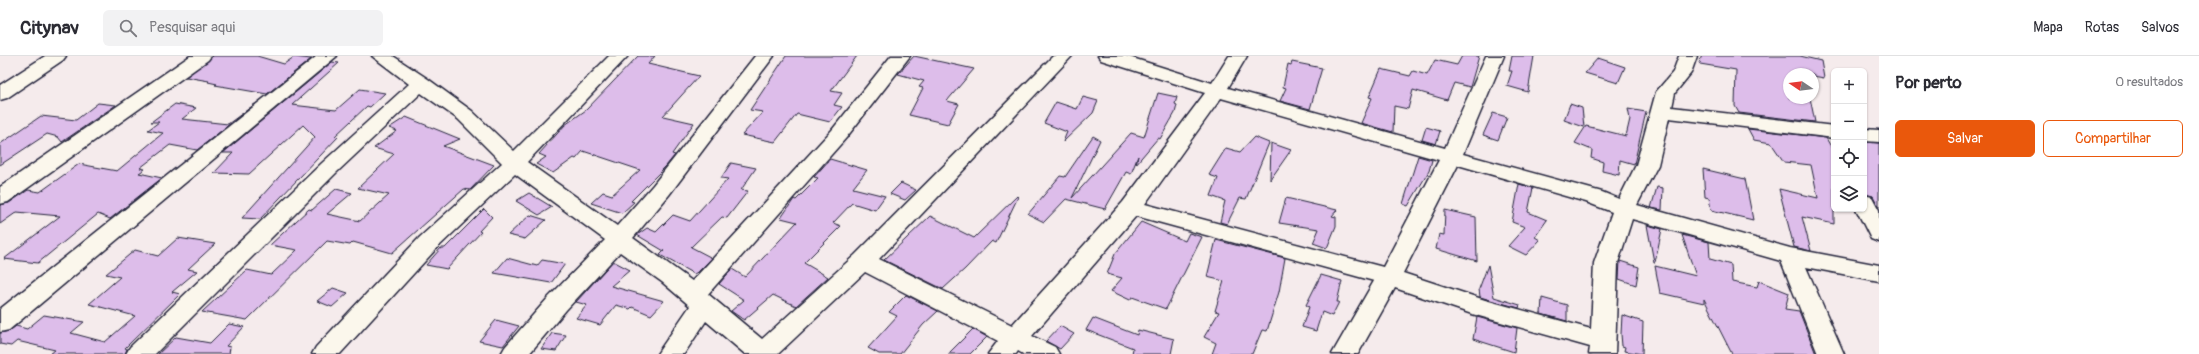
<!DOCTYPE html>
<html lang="pt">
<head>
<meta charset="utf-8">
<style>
	body { margin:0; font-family:Pangolin,sans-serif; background:#f2f2f3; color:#2b2b33 }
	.controls { position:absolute; right:12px; top:12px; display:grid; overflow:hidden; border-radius:6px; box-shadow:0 1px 3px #0004 }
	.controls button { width:36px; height:36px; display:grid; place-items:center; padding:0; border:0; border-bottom:1px solid #e1e1e2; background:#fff; color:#2b2b33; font:20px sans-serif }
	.compass { position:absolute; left:1783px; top:12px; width:36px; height:36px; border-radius:50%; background:#fff; box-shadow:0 1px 3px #0004; rotate:283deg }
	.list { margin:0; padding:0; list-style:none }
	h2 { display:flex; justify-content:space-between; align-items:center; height:52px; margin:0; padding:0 16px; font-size:17px }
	h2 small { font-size:13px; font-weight:400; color:#7c7c81 }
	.actions { display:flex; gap:8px; padding:12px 16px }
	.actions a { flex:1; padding:9px 0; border:1px solid #ea580c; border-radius:6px; text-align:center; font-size:14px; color:#ea580c }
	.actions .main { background:#ea580c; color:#fff }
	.icon { flex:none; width:22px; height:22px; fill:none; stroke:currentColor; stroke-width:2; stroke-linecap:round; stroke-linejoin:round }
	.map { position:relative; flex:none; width:1879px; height:298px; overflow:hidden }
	header { display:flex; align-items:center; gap:24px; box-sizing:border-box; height:56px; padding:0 20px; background:#fff; border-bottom:1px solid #e1e1e2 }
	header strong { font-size:19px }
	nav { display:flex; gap:22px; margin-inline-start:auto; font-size:14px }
	.search { width:280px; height:36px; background:#f2f2f3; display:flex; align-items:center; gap:10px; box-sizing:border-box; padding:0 14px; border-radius:6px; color:#7c7c81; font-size:15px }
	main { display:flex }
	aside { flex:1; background:#fff }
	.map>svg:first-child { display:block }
	.building { fill:#ddbdea; stroke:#22223b }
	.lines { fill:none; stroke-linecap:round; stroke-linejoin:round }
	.minor-casing { stroke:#22223b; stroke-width:3 }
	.minor { fill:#fbf7ec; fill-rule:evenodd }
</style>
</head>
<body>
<header>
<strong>Citynav</strong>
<div class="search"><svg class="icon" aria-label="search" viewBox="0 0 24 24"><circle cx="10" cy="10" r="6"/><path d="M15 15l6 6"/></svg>Pesquisar aqui</div>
<nav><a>Mapa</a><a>Rotas</a><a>Salvos</a></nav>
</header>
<main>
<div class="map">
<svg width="1879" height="298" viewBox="0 0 1879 298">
	<rect width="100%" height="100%" fill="#f5ebec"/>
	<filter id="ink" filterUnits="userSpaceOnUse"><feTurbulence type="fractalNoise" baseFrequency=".025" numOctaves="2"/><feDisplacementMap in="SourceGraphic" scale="8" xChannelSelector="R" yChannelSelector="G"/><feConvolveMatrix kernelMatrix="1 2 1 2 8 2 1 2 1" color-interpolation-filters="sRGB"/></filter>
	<g filter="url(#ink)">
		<g class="building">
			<path d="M 213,0 L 257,0 L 284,8 L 294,1 L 311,3 L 267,38 L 215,29 L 217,28 L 208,26 L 209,25 L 186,21 Z"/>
			<path d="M 638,0 L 655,0 L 648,8 L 699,20 L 663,60 L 694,67 L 672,98 L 675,99 L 666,110 L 631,145 L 634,146 L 622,157 L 591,147 L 603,136 L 612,139 L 640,114 L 583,95 L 576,103 L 574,102 L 553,117 L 536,108 L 546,101 L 539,98 L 565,69 L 586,54 Z"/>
			<path d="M 786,0 L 857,0 L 831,35 L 842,37 L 834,49 L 842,51 L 830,66 L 797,58 L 775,86 L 742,79 L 763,56 L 750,54 Z"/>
			<path d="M 914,0 L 974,13 L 947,45 L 959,48 L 948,68 L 909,59 L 923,32 L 919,31 L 924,25 L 898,18 Z"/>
			<path d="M 1462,0 L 1479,0 L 1470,31 L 1454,27 L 1447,44 L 1413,34 L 1408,53 L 1394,50 L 1393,76 L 1361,67 L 1372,42 L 1369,41 L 1381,13 L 1410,20 L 1413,15 L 1427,19 L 1435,4 L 1457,9 Z"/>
			<path d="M 1512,0 L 1534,0 L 1528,36 L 1507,30 L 1512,15 L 1509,15 Z"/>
			<path d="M 1701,0 L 1800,0 L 1821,5 L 1824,22 L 1813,20 L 1813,18 L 1789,18 L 1789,42 L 1810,42 L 1815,66 L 1739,57 L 1735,50 L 1736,14 L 1700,8 Z"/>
			<path d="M 1598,2 L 1625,11 L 1618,27 L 1585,17 Z"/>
			<path d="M 332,6 L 339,7 L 292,49 L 336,54 L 360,33 L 385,37 L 370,51 L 367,50 L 335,80 L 338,81 L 260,163 L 242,162 L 315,81 L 303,69 L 249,118 L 214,117 L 233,97 L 223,97 Z"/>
			<path d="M 1292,6 L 1322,12 L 1310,53 L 1280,45 L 1286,32 L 1283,31 L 1288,8 L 1291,9 Z"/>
			<path d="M 1158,37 L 1177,41 L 1175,48 L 1177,49 L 1175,57 L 1160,83 L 1158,82 L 1136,108 L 1138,100 L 1131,118 L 1126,116 L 1105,153 L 1066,143 L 1044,166 L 1028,158 L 1060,120 L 1065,121 L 1093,80 L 1100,84 L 1072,142 L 1131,77 L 1144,81 Z"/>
			<path d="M 1083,41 L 1098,45 L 1093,57 L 1063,86 L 1067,76 L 1044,67 L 1056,46 L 1077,53 Z"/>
			<path d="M 98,47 L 116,49 L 62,86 L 58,81 L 47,78 L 0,109 L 0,88 L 41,60 L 76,64 Z"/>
			<path d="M 175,48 L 196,52 L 182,63 L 228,68 L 255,48 L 197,94 L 170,89 L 140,112 L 145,113 L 139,117 L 162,122 L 110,163 L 98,158 L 38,207 L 4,203 L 60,160 L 17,156 L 0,168 L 0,149 L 9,147 L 28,134 L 40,136 L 79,108 L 117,115 L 163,77 L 148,74 L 159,66 L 151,66 Z"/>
			<path d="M 1570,48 L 1582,52 L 1584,71 L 1564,64 Z"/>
			<path d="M 1628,53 L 1646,56 L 1634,108 L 1620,104 L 1619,119 L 1602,115 L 1603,106 L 1591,102 L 1592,94 L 1575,87 L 1586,70 L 1626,80 L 1630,63 Z"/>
			<path d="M 1493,57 L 1507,61 L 1498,84 L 1483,79 Z"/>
			<path d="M 406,61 L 460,83 L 443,90 L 494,109 L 470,134 L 464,133 L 392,197 L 353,186 L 350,189 L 327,185 L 247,264 L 202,256 L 247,214 L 271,219 L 297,194 L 270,189 L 309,153 L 312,154 L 336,133 L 352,137 L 327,158 L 360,165 L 389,139 L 358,132 L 394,98 L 374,92 L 397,75 L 389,72 Z"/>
			<path d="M 1426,71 L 1440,75 L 1436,88 L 1422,84 Z"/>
			<path d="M 1748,73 L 1826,82 L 1834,96 L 1834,168 L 1802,161 L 1811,195 L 1794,191 L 1779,133 L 1818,142 L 1811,109 L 1784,106 L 1771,87 L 1754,84 Z"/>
			<path d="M 1254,81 L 1269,87 L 1246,143 L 1240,142 L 1227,168 L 1220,166 L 1225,145 L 1211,140 L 1218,122 L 1209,119 L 1226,92 L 1240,96 Z"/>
			<path d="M 1864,86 L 1879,87 L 1879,151 L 1873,140 L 1864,138 Z"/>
			<path d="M 1271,87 L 1291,94 L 1270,124 Z"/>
			<path d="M 1418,100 L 1432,104 L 1429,115 L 1408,150 L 1403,148 Z"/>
			<path d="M 830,103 L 867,114 L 853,132 L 885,140 L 875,154 L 852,147 L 833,167 L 841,170 L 804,207 L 828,221 L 796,250 L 773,239 L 744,264 L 731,255 L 744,244 L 719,228 L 732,213 L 745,221 L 797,166 L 781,162 L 794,143 L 796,144 L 818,122 L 814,121 Z"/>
			<path d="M 731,107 L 756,112 L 741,134 L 748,135 L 727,162 L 722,161 L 691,191 L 712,202 L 699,215 L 694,218 L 660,199 L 664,195 L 637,179 L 647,172 L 656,176 L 673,159 L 690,165 L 728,123 L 721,122 Z"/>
			<path d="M 1703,113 L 1745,123 L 1753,164 L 1711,154 L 1709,142 L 1705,141 Z"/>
			<path d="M 901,127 L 916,134 L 905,144 L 890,138 Z"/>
			<path d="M 1519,128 L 1533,132 L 1528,156 L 1547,164 L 1535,181 L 1540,184 L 1526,199 L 1508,190 L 1525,171 L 1512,166 Z"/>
			<path d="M 1657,131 L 1663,132 L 1662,154 L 1651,152 Z"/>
			<path d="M 529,137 L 552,151 L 539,159 L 516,145 Z"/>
			<path d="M 1017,140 L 1018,141 L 996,187 L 992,185 L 965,213 L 943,233 L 884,204 L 930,160 L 974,182 Z"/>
			<path d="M 1286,142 L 1337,154 L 1332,160 L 1336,161 L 1336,170 L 1327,192 L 1313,187 L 1319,173 L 1279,167 Z"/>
			<path d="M 484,153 L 492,161 L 479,175 L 481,176 L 447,213 L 426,209 L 441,192 L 445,192 Z"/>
			<path d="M 1445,154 L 1476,161 L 1477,205 L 1436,193 L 1439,178 L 1444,179 Z"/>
			<path d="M 530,159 L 546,164 L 525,183 L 508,179 Z"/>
			<path d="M 1141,166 L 1185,185 L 1189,177 L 1202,181 L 1166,253 L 1132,241 L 1130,244 L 1111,235 L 1122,222 L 1107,218 L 1115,198 Z"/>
			<path d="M 1647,169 L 1662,173 L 1655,206 L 1654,206 Z"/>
			<path d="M 1682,179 L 1709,186 L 1710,203 L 1731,209 L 1732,226 L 1757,231 L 1759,225 L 1789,237 L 1785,253 L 1799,255 L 1816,298 L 1732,298 L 1704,243 L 1704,247 L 1660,237 L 1655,210 L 1696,220 Z"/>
			<path d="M 178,182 L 215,188 L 188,213 L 197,215 L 172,236 L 180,238 L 125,292 L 127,293 L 125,298 L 50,298 L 55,294 L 17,285 L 11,290 L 0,288 L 0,277 L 9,275 L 16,270 L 27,273 L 44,259 L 84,266 L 71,277 L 105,286 L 135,260 L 89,248 L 120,221 L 106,218 L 135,194 L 158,200 Z"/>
			<path d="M 1216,184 L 1285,202 L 1279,236 L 1267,275 L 1262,274 L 1252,298 L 1212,298 L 1216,287 L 1204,281 L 1219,256 L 1215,255 L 1224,225 L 1207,221 Z"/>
			<path d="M 507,202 L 537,210 L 542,204 L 565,208 L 551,227 L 494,217 Z"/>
			<path d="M 613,205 L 630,214 L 611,230 L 664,245 L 651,259 L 632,251 L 630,253 L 616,249 L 600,269 L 576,262 L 587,249 L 576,246 Z"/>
			<path d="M 1620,205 L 1639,211 L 1636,229 L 1619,223 Z"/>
			<path d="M 1488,209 L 1494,241 L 1520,249 L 1519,252 L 1480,241 L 1479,233 Z"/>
			<path d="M 1321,219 L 1342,225 L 1337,246 L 1339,246 L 1332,260 L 1322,256 L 1316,275 L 1302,271 L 1309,251 L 1306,249 Z"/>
			<path d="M 333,232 L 348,237 L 332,251 L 317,245 Z"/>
			<path d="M 906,239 L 938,255 L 923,269 L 900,298 L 879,298 L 868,292 L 897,260 L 889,256 Z"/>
			<path d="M 1542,242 L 1567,249 L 1567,265 L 1541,258 Z"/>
			<path d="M 1622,259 L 1643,266 L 1642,298 L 1624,295 L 1625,291 L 1622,290 L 1621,278 Z"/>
			<path d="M 1477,261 L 1517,272 L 1514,296 L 1473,283 Z"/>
			<path d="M 1093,262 L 1137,279 L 1138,274 L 1174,283 L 1171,298 L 1132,298 L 1133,292 L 1086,274 Z"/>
			<path d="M 496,264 L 519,270 L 503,290 L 479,285 Z"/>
			<path d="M 229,268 L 244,271 L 226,290 L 230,291 L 229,298 L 158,298 L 176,281 L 210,287 Z"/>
			<path d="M 1060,270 L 1074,278 L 1060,293 L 1046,285 Z"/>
			<path d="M 973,273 L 987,281 L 970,298 L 948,298 Z"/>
			<path d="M 552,277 L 566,279 L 556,295 L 541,293 Z"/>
		</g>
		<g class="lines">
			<defs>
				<g id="minor">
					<path d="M 45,0 L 66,0 L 63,4 L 7,42 L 0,44 L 0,29 Z"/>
					<path d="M 190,0 L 211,0 L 208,4 L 8,146 L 0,148 L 0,131 Z"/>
					<path d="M 317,0 L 337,0 L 9,274 L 0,276 L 0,253 Z"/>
					<path d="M 372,0 L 393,0 L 428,23 L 472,55 L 514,95 L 609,0 L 628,0 L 527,106 L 617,170 L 653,129 L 755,0 L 774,0 L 669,139 L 633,182 L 692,225 L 832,74 L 891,0 L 910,0 L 846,82 L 708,238 L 762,283 L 855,199 L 1053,0 L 1072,0 L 879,203 L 1012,269 L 1123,146 L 1205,37 L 1101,4 L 1098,0 L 1126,0 L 1212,27 L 1229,0 L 1247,0 L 1228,32 L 1445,92 L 1486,0 L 1504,0 L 1463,98 L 1602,136 L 1619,143 L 1636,109 L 1656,36 L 1673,16 L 1679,0 L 1697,0 L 1691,17 L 1675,37 L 1672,51 L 1834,70 L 1834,82 L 1669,62 L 1658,109 L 1637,149 L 1790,192 L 1879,209 L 1879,225 L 1806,211 L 1844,298 L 1818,298 L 1781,205 L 1632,163 L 1618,207 L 1615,298 L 1589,298 L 1590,291 L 1472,258 L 1395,232 L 1358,298 L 1332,298 L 1374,225 L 1136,160 L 1032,280 L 1055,291 L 1059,298 L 1023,298 L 1018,295 L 1016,298 L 988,298 L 998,285 L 865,216 L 778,298 L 745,298 L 706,265 L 684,298 L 657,298 L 690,250 L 662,226 L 620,196 L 566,254 L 529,298 L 501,298 L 505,291 L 548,242 L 605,184 L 515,118 L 436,193 L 340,298 L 312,298 L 316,291 L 420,181 L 502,107 L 458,63 L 421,37 L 336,117 L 155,298 L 126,298 L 130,291 L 322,107 L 409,28 ZM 1221,42 L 1439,104 L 1383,211 L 1145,148 ZM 1458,109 L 1586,146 L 1612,156 L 1594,207 L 1591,273 L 1485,244 L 1403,217 Z"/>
					<path d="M 1864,73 L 1879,74 L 1879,86 L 1864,85 Z"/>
					<path d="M 1864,139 L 1872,141 L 1879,154 L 1879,186 L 1871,183 L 1856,153 L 1864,153 Z"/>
				</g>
			</defs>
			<use href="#minor" class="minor-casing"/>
			<use href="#minor" class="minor"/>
		</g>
	</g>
</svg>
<div class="controls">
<button>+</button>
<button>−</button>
<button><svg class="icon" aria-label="locate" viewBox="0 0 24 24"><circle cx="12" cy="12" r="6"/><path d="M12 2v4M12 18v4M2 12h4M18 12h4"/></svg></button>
<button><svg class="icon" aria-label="layers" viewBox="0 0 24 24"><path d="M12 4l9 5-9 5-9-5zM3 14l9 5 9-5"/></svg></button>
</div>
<svg class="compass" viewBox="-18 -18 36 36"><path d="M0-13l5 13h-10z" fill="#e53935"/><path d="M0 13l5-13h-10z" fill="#7c7c81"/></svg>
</div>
<aside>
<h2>Por perto<small>0 resultados</small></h2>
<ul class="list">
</ul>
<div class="actions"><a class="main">Salvar</a><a>Compartilhar</a></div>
</aside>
</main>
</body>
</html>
